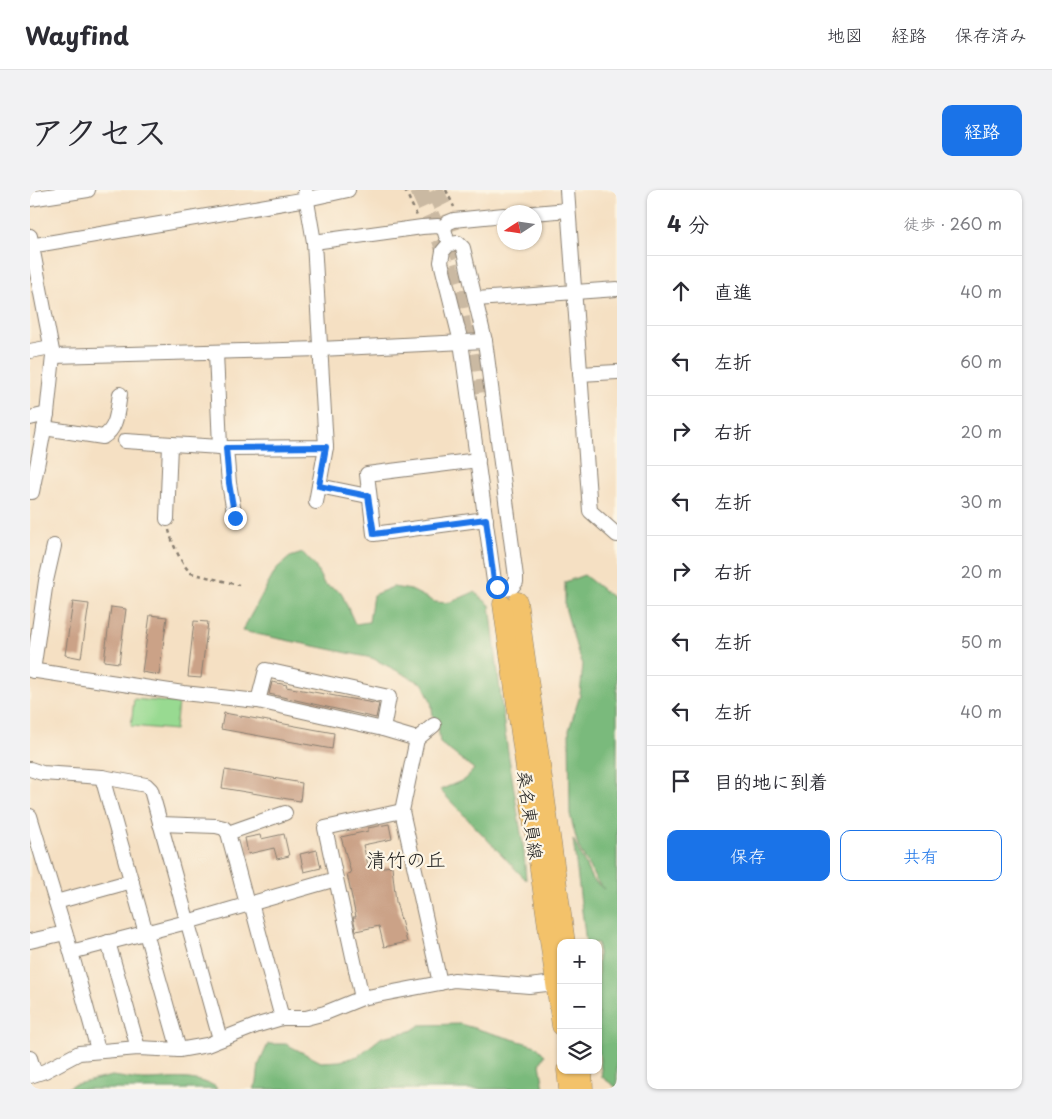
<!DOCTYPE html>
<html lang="ja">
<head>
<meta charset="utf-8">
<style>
	body { margin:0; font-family:"Playpen Sans","Klee One",sans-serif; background:#f2f2f3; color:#2b2b33 }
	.controls { position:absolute; right:15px; bottom:15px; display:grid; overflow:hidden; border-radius:10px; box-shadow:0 1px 4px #0004 }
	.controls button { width:45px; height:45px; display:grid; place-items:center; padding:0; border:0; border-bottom:1px solid #e1e1e2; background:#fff; color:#2b2b33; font:25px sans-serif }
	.compass { position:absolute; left:467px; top:15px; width:45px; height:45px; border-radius:50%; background:#fff; box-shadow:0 1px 4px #0004; rotate:258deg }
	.stop { position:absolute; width:15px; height:15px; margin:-11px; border:4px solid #1a73e8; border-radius:50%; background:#fff }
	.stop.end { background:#1a73e8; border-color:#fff; box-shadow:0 1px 5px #0008 }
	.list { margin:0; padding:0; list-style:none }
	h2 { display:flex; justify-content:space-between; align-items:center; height:65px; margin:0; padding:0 20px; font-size:21px }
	h2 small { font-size:16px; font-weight:400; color:#7c7c81 }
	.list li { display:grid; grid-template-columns:32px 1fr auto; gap:15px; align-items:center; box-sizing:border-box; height:70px; padding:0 20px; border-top:1px solid #e1e1e2 }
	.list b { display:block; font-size:19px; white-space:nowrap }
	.list em { font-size:16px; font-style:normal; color:#7c7c81 }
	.actions { display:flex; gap:10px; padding:15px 20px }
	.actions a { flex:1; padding:11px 0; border:1px solid #1a73e8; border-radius:10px; text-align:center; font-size:18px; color:#1a73e8 }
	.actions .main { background:#1a73e8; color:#fff }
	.icon { flex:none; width:28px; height:28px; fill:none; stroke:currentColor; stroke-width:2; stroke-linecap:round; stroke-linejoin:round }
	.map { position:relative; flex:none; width:587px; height:899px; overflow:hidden; border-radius:10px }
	header { display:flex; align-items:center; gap:30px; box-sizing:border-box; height:70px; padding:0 25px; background:#fff; border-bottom:1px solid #e1e1e2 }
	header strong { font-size:24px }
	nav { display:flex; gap:28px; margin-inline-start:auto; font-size:18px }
	.intro { display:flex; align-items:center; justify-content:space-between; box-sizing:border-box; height:120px; padding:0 30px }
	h1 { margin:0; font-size:35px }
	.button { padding:12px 22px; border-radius:10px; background:#1a73e8; color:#fff; font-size:18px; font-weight:700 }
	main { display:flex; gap:30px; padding:0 30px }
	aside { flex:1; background:#fff; border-radius:10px; box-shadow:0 1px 4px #0004 }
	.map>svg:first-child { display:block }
	.green { fill:#98da91; stroke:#5a7b56 }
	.forest { fill:#7aba7b; stroke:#4b6b4c }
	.building { fill:#cba287 }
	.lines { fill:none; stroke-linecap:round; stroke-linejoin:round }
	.major-tunnel { stroke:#cab9a2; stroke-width:18; stroke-dasharray:18 9; stroke-linecap:butt }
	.minor-casing { stroke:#887e70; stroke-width:16 }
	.major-casing { stroke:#887e70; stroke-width:19 }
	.path { stroke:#887e70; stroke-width:2.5; stroke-dasharray:4 4; stroke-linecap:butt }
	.minor { stroke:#fff; stroke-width:14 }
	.major { stroke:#f3c26a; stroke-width:18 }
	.route { stroke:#1a73e8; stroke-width:6 }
	.labels { text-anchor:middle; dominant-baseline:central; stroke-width:4.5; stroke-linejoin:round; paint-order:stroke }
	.street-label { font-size:18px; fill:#1c1c1c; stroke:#fcf5e5 }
	.quarter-label { font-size:20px; fill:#1c1c1c; stroke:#fcf5e5 }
</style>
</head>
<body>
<header>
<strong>Wayfind</strong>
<nav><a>地図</a><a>経路</a><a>保存済み</a></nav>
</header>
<div class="intro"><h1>アクセス</h1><a class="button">経路</a></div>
<main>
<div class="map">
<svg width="587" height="899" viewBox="0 0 587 899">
	<rect width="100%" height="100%" fill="#fcf5e5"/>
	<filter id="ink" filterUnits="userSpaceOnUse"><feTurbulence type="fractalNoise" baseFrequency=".02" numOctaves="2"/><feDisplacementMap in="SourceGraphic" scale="10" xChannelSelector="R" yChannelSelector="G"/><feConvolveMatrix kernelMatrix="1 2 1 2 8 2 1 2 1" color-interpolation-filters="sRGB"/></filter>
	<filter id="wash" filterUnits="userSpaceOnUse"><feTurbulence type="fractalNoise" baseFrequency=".0096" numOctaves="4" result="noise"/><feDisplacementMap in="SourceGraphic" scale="20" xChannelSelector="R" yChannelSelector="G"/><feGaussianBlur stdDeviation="1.12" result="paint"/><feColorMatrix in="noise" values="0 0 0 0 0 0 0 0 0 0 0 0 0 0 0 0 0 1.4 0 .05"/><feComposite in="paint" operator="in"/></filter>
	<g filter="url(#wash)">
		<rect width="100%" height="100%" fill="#f5e0c3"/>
		<path class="green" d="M 104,509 L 148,513 L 145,540 L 101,536 Z"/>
		<g class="forest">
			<path d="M 273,363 L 285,376 L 294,394 L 311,402 L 325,434 L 339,432 L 343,405 L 363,397 L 381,400 L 405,412 L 419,413 L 444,402 L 460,415 L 475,543 L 494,662 L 496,690 L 410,600 L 436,589 L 444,579 L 410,553 L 408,536 L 403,526 L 401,511 L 393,494 L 342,468 L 212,441 L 247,378 L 260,367 Z"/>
			<path d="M 554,385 L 587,411 L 587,898 L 572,887 L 568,856 L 568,753 L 556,753 L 543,649 L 562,689 L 574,699 L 566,690 L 548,656 L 540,624 L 539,540 L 550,505 L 553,474 L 548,463 L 535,417 L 535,392 Z"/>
			<path d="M 430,834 L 506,856 L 515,865 L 510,874 L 514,899 L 224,899 L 227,892 L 229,874 L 238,854 L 256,854 L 291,872 L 310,871 L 328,866 L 352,847 L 381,841 L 390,835 Z"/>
			<path d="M 82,886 C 93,887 104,890 114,890 C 144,890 155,884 185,896 L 187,899 L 36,899 L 42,895 Z"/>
		</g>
		<g id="blocks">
			<g class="building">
				<path d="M 43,412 L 59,414 L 51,468 L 35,465 Z"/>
				<path d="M 81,417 L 96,419 L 89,473 L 74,471 Z"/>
				<path d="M 120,425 L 137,427 L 129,485 L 112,482 Z"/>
				<path d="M 164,431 L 178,432 L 171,488 L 158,487 Z"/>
				<path d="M 242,492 L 257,495 L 256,497 L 349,514 L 346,528 L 239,504 Z"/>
				<path d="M 194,523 L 304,543 L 302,559 L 191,539 Z"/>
				<path d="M 195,580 L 272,593 L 270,611 L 192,598 Z"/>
				<path d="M 359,634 L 362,649 L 333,655 L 339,679 L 362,676 L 366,712 L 377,752 L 354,757 L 349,736 L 326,741 L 323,727 L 326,727 L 317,684 L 321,683 L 311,647 L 338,641 L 338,638 Z"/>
				<path d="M 254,644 L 259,666 L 247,669 L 244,658 L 218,664 L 215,648 L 230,645 L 231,649 Z"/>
				<path d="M 287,660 L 291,678 L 274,682 L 270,664 Z"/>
			</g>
		</g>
	</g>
	<g filter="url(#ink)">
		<use href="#blocks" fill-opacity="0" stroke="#887e70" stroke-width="1"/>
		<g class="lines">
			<g class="major-tunnel">
				<path d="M 389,0 L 410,47 L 425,95 L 433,139"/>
				<path d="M 404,0 L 414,20 L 431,69"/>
				<path d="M 445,136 L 455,202"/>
			</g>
			<defs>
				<g id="minor">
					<path d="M 537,0 L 560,321 L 587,345"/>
					<path d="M 0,9 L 58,0"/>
					<path d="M 504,23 L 538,20"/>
					<path d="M 0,46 L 23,166 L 17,224 L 2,302 L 0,302"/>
					<path d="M 416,46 L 414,39 L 417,33 L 424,30 L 474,25"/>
					<path d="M 284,52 L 392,37 L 408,36 L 414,39"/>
					<path d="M 428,53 L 433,58 L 455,151 L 486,387 L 486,392 L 481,398 L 474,399 L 467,397 L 464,391 L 431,152 L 411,72 L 413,61 L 419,54 Z"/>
					<path d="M 0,56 L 277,9 L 318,0"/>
					<path d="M 446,109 L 587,99"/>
					<path d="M 0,161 L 21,157"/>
					<path d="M 186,162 L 190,257 L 196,258 L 296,257 L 284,52 L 275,0"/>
					<path d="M 23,166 L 290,159 L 455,151"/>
					<path d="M 550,184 L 587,182"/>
					<path d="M 0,228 L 17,224"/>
					<path d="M 14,238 L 73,247 C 88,238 87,220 90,204"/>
					<path d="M 95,251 L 190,257"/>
					<path d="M 196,258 L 199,293 L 205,328"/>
					<path d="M 448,270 L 337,284 L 344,344 L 456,329"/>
					<path d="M 289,296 L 338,306"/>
					<path d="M 286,312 L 296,257"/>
					<path d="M 137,329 L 140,255"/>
					<path d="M 0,480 L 153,503 L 228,511 L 353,539 L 387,549 L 404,535"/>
					<path d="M 3,481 L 16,391 L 24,356"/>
					<path d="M 228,511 L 236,480 L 359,507 L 353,539"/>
					<path d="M 387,549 L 372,621 L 410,793"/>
					<path d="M 0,579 L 12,583 L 72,587 L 116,595 L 121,600 L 190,849"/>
					<path d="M 72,587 L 149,860"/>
					<path d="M 0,626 L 41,762 L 68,860"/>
					<path d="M 130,634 L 186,636 L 194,638 L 198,643 L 217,714"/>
					<path d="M 198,643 L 255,623"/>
					<path d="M 26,712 L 102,691"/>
					<path d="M 221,713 L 252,828"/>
					<path d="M 0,751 L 35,743"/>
					<path d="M 78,752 L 108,858"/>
					<path d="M 41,762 L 157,732 L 306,689"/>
					<path d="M 332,808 L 295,638 L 372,621"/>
					<path d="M 0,868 L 5,884"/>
					<path d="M 0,886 L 15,881 L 49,863 L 108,858 L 149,860 L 177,855 L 228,835 L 252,828 L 276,828 L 295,823 L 332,808 L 410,793 L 424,790 L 499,796 L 525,793"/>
				</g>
				<g id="major">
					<path d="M 488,411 L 536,753"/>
					<path d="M 472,414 L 531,836"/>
					<path d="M 536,880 L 538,899"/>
					<path d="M 553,880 L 554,899"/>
				</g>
			</defs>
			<use href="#minor" class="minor-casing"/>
			<use href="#major" class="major-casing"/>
			<g class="path">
				<path d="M 375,0 L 387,26"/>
				<path d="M 416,0 L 424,17"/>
				<path d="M 139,340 C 142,353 151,374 161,383 L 209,395"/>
			</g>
			<use href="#minor" class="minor"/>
			<use href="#major" class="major"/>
		</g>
	</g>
	<g class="lines" filter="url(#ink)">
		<path class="route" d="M 205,328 L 199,293 L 196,258 L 296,257 L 289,296 L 338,306 L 344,344 L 456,329 L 464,391 L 467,397"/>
	</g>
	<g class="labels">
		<g class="street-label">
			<text transform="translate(501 625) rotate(82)">桑名東員線</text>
		</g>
		<g class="quarter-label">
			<text x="376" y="669">清竹の丘</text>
		</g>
	</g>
</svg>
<div class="controls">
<button>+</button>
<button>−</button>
<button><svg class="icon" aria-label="layers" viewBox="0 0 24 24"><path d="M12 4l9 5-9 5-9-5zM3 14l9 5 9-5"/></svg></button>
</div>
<svg class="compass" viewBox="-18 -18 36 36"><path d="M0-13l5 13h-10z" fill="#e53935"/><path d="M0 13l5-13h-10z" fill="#7c7c81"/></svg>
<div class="stop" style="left:467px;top:397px"></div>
<div class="stop end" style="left:205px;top:328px"></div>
</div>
<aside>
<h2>4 分<small>徒歩 · 260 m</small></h2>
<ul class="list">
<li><svg class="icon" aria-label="ahead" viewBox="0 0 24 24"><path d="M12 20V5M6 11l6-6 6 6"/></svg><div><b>直進</b></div><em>40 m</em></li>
<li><svg class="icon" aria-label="left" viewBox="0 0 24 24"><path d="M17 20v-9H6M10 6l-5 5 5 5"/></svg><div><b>左折</b></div><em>60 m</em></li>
<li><svg class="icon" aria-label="right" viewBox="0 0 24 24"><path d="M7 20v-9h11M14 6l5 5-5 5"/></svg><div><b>右折</b></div><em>20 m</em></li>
<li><svg class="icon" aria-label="left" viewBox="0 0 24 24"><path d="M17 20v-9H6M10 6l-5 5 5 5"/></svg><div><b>左折</b></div><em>30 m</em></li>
<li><svg class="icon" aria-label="right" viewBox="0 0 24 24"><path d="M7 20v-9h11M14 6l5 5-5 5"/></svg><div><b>右折</b></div><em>20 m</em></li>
<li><svg class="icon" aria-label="left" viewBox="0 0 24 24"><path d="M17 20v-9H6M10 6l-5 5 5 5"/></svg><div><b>左折</b></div><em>50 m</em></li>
<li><svg class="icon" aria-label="left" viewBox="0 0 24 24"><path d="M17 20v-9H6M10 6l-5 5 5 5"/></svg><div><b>左折</b></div><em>40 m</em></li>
<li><svg class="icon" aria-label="arrive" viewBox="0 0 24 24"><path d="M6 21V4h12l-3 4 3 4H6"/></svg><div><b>目的地に到着</b></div></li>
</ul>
<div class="actions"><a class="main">保存</a><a>共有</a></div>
</aside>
</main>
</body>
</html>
